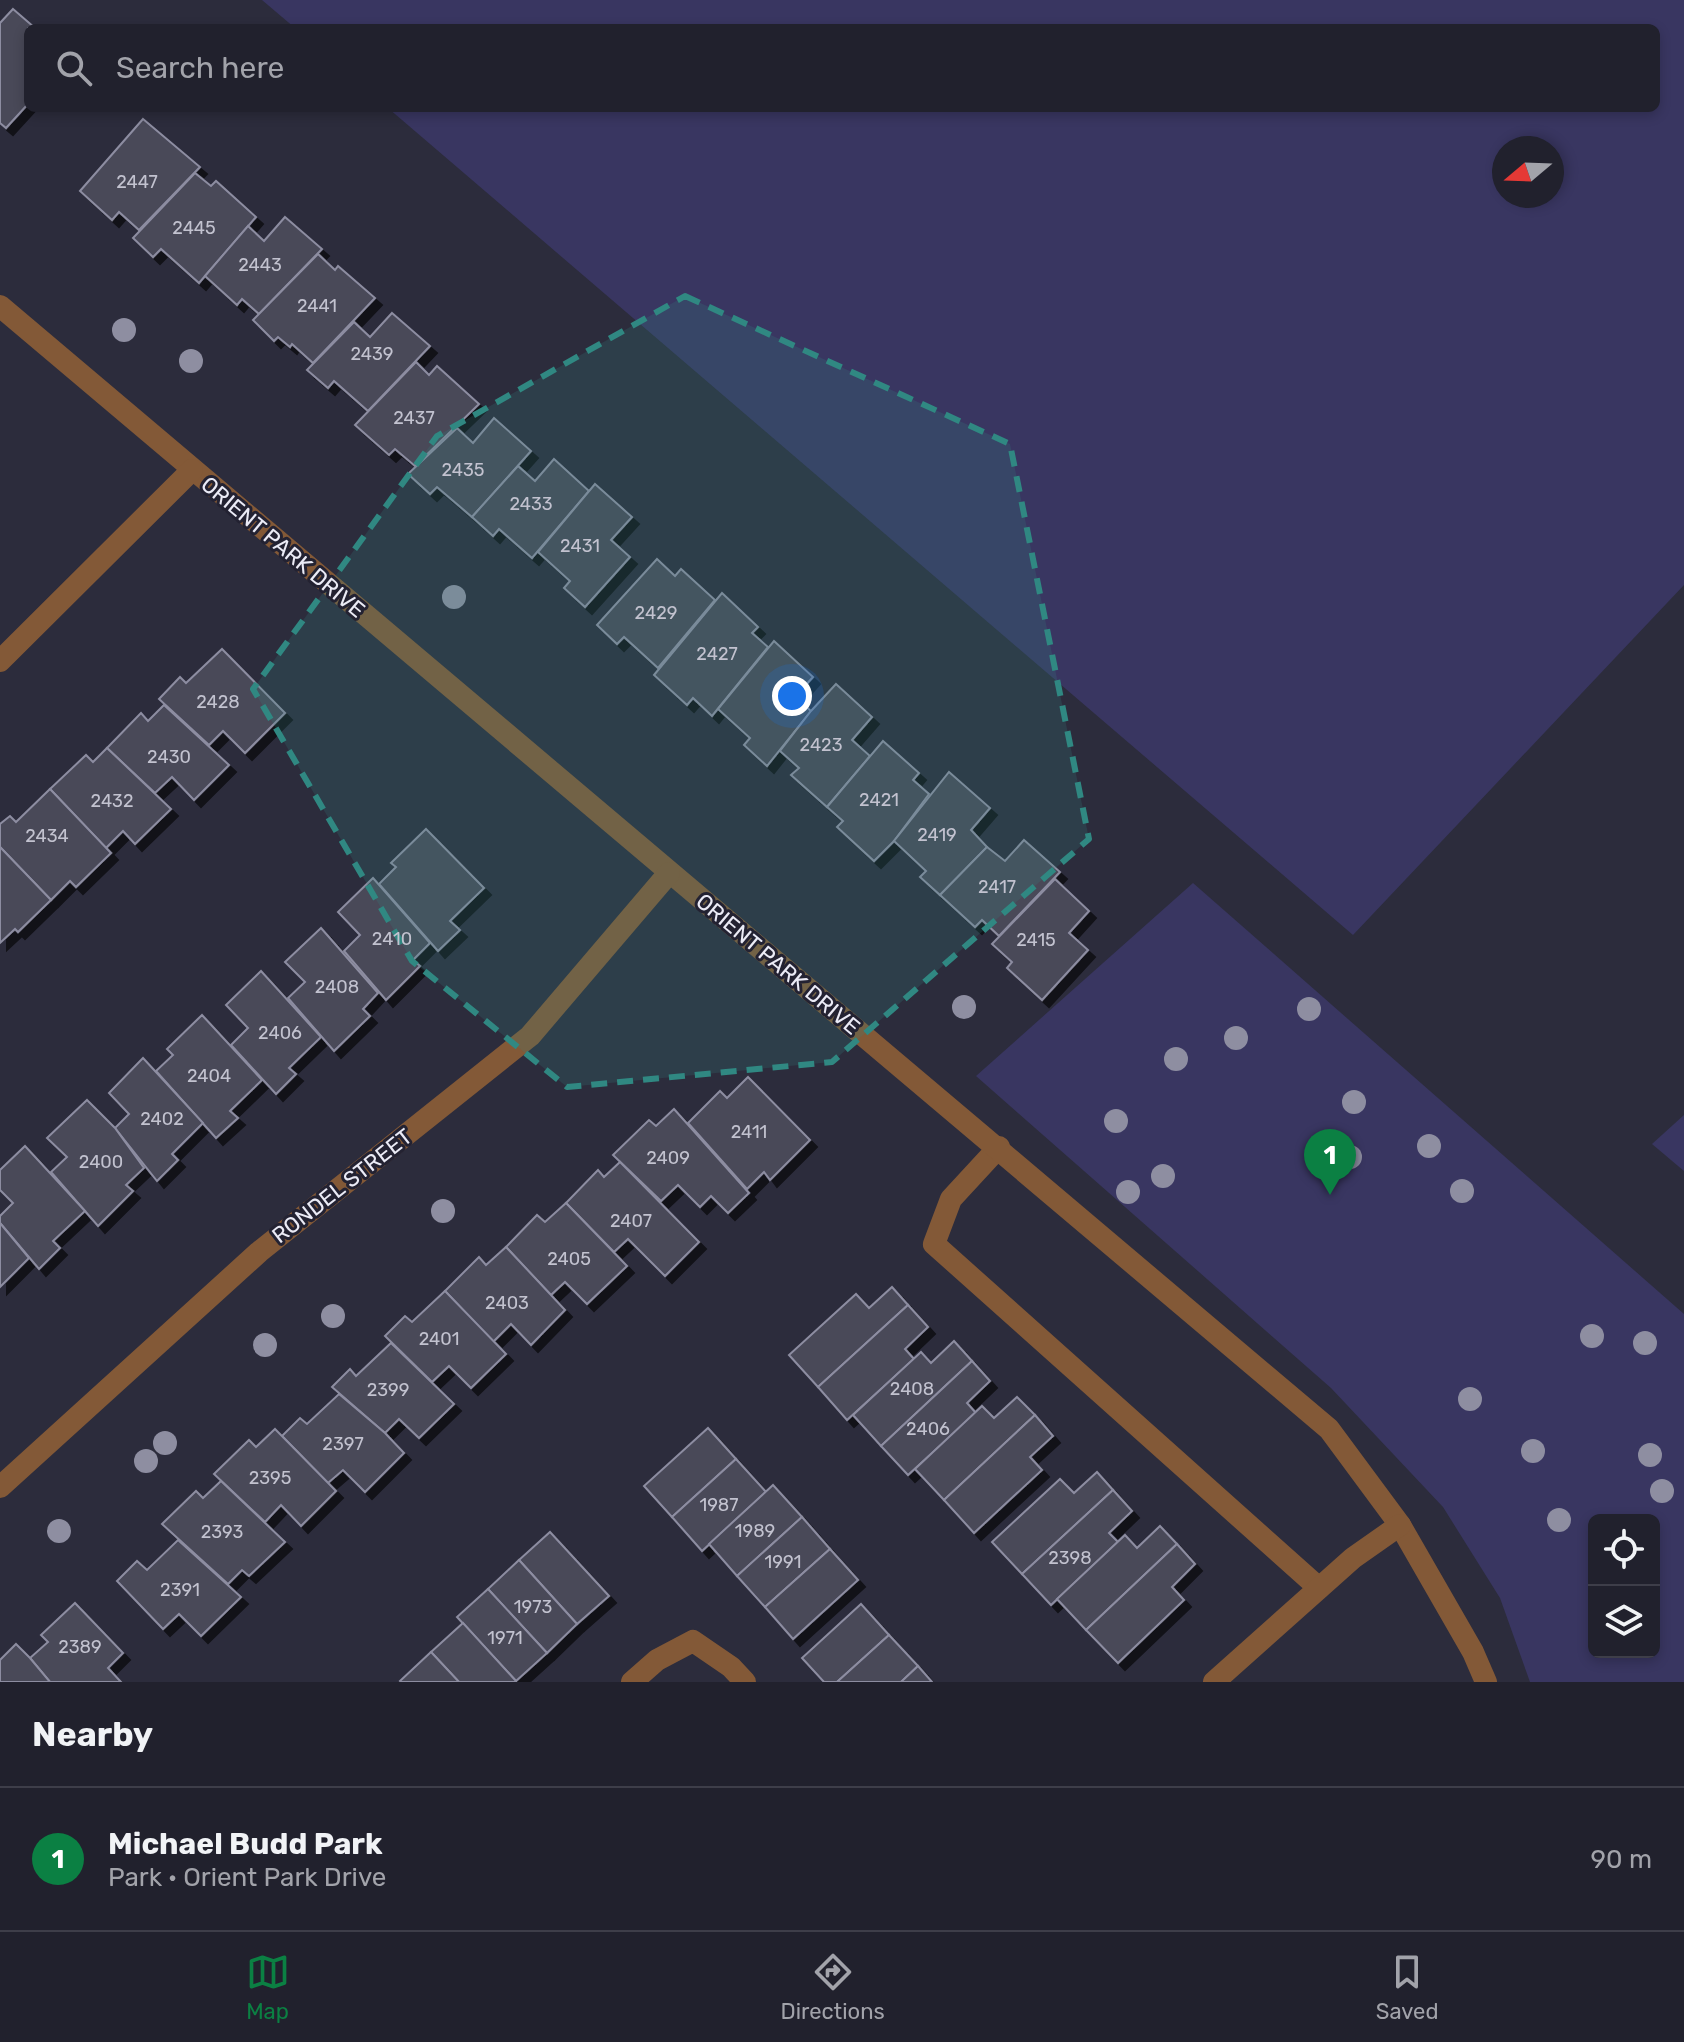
<!DOCTYPE html>
<html lang="en">
<head>
<meta charset="utf-8">
<style>
	body { margin:0; font-family:Rubik,sans-serif; background:#2d2e39; color:#f1f3f6 }
	.controls { position:absolute; right:24px; bottom:24px; display:grid; overflow:hidden; border-radius:12px; box-shadow:0 4px 12px #0003 }
	.controls button { width:72px; height:72px; display:grid; place-items:center; padding:0; border:0; border-bottom:2px solid #3e3e49; background:#21212d; color:#f1f3f6; font:40px sans-serif }
	.compass { position:absolute; left:1492px; top:136px; width:72px; height:72px; border-radius:50%; background:#21212d; box-shadow:0 4px 12px #0003; rotate:251deg }
	.you { position:absolute; left:792px; top:696px; width:28px; height:28px; margin:-20px; border:6px solid #fff; border-radius:50%; background:#1a73e8; box-shadow:0 0 0 12px #1a73e833 }
	.badge { display:grid; place-items:center; width:52px; height:52px; border-radius:50%; background:#0b8043; color:#fff; font-size:26px; font-weight:700 }
	.pin { position:absolute; translate:-50% -66px; filter:drop-shadow(0 2px 4px #0008) }
	.pin::after { content:''; position:absolute; top:42px; width:28px; height:24px; background:inherit; clip-path:polygon(0 0,100% 0,50% 100%) }
	.list { margin:0; padding:0; list-style:none }
	h2 { display:flex; justify-content:space-between; align-items:center; height:104px; margin:0; padding:0 32px; font-size:34px }
	h2 small { font-size:26px; font-weight:400; color:#a2a3aa }
	.list li { display:grid; grid-template-columns:52px 1fr auto; gap:24px; align-items:center; box-sizing:border-box; height:144px; padding:0 32px; border-top:2px solid #3e3e49 }
	.list b { display:block; font-size:30px; white-space:nowrap }
	.list p { margin:0; font-size:26px; white-space:nowrap; color:#a2a3aa }
	.list em { font-size:26px; font-style:normal; color:#a2a3aa }
	.icon { flex:none; width:44px; height:44px; fill:none; stroke:currentColor; stroke-width:2; stroke-linecap:round; stroke-linejoin:round }
	.map { position:relative; flex:none; width:1684px; height:1682px; overflow:hidden }
	.search { position:absolute; background:#21212d; box-shadow:0 4px 12px #0003; left:24px; right:24px; top:24px; height:88px; display:flex; align-items:center; gap:20px; box-sizing:border-box; padding:0 28px; border-radius:12px; color:#a2a3aa; font-size:30px }
	.sheet { height:248px; background:#21212d }
	nav { display:flex; justify-content:space-around; align-items:center; box-sizing:border-box; height:112px; border-top:2px solid #3e3e49; background:#21212d; font-size:22px; color:#a2a3aa }
	nav a { display:grid; justify-items:center; gap:4px }
	nav .on { color:#0b8043 }
	.map>svg:first-child { display:block }
	.green { fill:#393661; fill-rule:evenodd }
	.building { fill:#484859; stroke:#8d8da1; stroke-width:2; filter:url(#shadow) }
	.lines { fill:none; stroke-linecap:round; stroke-linejoin:round }
	.service { stroke:#835937; stroke-width:22 }
	.minor { stroke:#835937; stroke-width:22 }
	.tree { fill:#8e8ea1 }
	.marked { fill:#308882; fill-opacity:0.2; stroke:#308882; stroke-width:6; stroke-dasharray:16 10; stroke-linejoin:round }
	.labels { text-anchor:middle; dominant-baseline:central; stroke-width:6; stroke-linejoin:round; paint-order:stroke }
	.number-label { font-size:18px; fill:#c2c2cf }
	.street-label { font-size:22px; fill:#ebebf6; stroke:#232232 }
</style>
</head>
<body>
<div class="map">
<svg width="1684" height="1682" viewBox="0 0 1684 1682">
	<defs>
		<filter id="shadow"><feDropShadow dx="7" dy="7" stdDeviation="0" flood-color="#0009"/></filter>
	</defs>
	<rect width="100%" height="100%" fill="#2c2c3c"/>
	<g class="green">
		<path d="M 262,0 L 1684,0 L 1684,585 L 1353,935 L 388,108 L 1656,108 L 1656,28 L 295,28 ZM 1504,148 L 1552,148 L 1552,196 L 1504,196 Z"/>
		<path d="M 1193,883 L 1684,1314 L 1684,1682 L 1530,1682 L 1500,1598 L 1443,1507 L 1331,1388 L 976,1076 ZM 1594,1520 L 1654,1520 L 1654,1652 L 1594,1652 Z"/>
		<path d="M 1684,1115 L 1684,1171 L 1652,1144 Z"/>
	</g>
	<g class="building">
		<path d="M 13,9 L 35,28 L 28,28 L 28,104 L 6,128 L 0,123 L 0,23 Z"/>
		<path d="M 143,119 L 200,167 L 139,230 L 119,212 L 112,220 L 80,191 Z"/>
		<path d="M 195,173 L 211,186 L 216,181 L 256,217 L 199,283 L 161,249 L 153,257 L 133,238 Z"/>
		<path d="M 285,217 L 322,249 L 259,314 L 242,299 L 237,305 L 205,276 L 248,226 L 264,241 Z"/>
		<path d="M 318,254 L 335,270 L 338,266 L 375,298 L 313,363 L 292,344 L 290,347 L 278,337 L 274,341 L 253,320 Z"/>
		<path d="M 392,313 L 430,346 L 368,411 L 334,381 L 328,388 L 307,370 L 354,322 L 370,337 Z"/>
		<path d="M 416,362 L 429,375 L 437,366 L 479,404 L 415,466 L 395,449 L 389,455 L 355,425 Z"/>
		<path d="M 494,418 L 531,451 L 472,517 L 437,487 L 430,494 L 408,474 L 457,428 L 473,443 Z"/>
		<path d="M 554,459 L 589,491 L 532,558 L 499,529 L 493,536 L 472,517 L 518,466 L 535,481 Z"/>
		<path d="M 595,484 L 632,517 L 611,540 L 630,557 L 585,607 L 564,588 L 570,581 L 538,552 Z"/>
		<path d="M 657,559 L 675,576 L 681,569 L 715,600 L 658,668 L 624,637 L 617,644 L 597,625 Z"/>
		<path d="M 722,593 L 758,627 L 752,633 L 768,647 L 712,716 L 693,698 L 687,705 L 654,675 Z"/>
		<path d="M 774,641 L 813,677 L 795,697 L 811,711 L 767,766 L 744,745 L 750,738 L 718,709 Z"/>
		<path d="M 222,649 L 285,713 L 245,753 L 223,731 L 209,745 L 159,699 L 180,677 L 186,683 Z"/>
		<path d="M 836,684 L 872,717 L 852,740 L 870,756 L 827,807 L 791,775 L 799,768 L 780,751 L 811,711 Z"/>
		<path d="M 164,705 L 229,765 L 194,800 L 172,777 L 155,793 L 107,748 L 141,713 L 148,721 Z"/>
		<path d="M 883,741 L 919,773 L 913,780 L 929,794 L 894,841 L 874,861 L 837,827 L 843,821 L 827,807 Z"/>
		<path d="M 107,748 L 171,809 L 135,844 L 123,831 L 106,848 L 50,789 L 86,755 L 93,762 Z"/>
		<path d="M 949,772 L 990,808 L 971,830 L 987,847 L 940,895 L 920,877 L 926,871 L 894,841 Z"/>
		<path d="M 50,789 L 111,853 L 76,887 L 70,881 L 51,900 L 0,847 L 0,824 L 10,816 L 16,822 Z"/>
		<path d="M 426,829 L 484,888 L 450,921 L 460,930 L 438,951 L 379,884 L 396,867 L 391,863 Z"/>
		<path d="M 1024,840 L 1060,872 L 999,936 L 982,920 L 975,927 L 940,895 L 987,847 L 1005,861 Z"/>
		<path d="M 0,847 L 51,900 L 18,932 L 15,929 L 0,943 Z"/>
		<path d="M 373,878 L 430,943 L 413,960 L 420,966 L 386,1000 L 344,951 L 360,935 L 338,912 Z"/>
		<path d="M 1055,879 L 1089,911 L 1069,933 L 1088,950 L 1042,1000 L 1007,968 L 1012,962 L 992,944 Z"/>
		<path d="M 321,928 L 378,993 L 363,1009 L 370,1016 L 334,1051 L 288,998 L 305,982 L 285,962 Z"/>
		<path d="M 261,971 L 321,1037 L 289,1068 L 296,1074 L 276,1094 L 231,1045 L 248,1028 L 226,1005 Z"/>
		<path d="M 202,1015 L 262,1080 L 230,1111 L 238,1118 L 216,1138 L 156,1071 L 173,1055 L 167,1049 Z"/>
		<path d="M 143,1058 L 203,1123 L 172,1154 L 178,1160 L 157,1181 L 115,1128 L 129,1114 L 109,1093 Z"/>
		<path d="M 748,1077 L 810,1140 L 770,1180 L 764,1172 L 747,1189 L 688,1123 L 720,1091 L 727,1098 Z"/>
		<path d="M 87,1100 L 115,1128 L 144,1168 L 126,1185 L 133,1191 L 98,1226 L 51,1172 L 67,1157 L 47,1138 Z"/>
		<path d="M 674,1109 L 749,1193 L 728,1213 L 711,1196 L 700,1207 L 678,1185 L 661,1201 L 613,1155 L 649,1120 L 656,1126 Z"/>
		<path d="M 25,1146 L 85,1211 L 53,1241 L 60,1248 L 39,1269 L 0,1223 L 0,1216 L 13,1203 L 0,1190 L 0,1170 Z"/>
		<path d="M 620,1162 L 699,1242 L 665,1276 L 628,1239 L 614,1252 L 566,1203 L 598,1170 L 604,1177 Z"/>
		<path d="M 566,1203 L 627,1266 L 587,1304 L 565,1282 L 551,1295 L 506,1247 L 537,1215 L 545,1222 Z"/>
		<path d="M 0,1223 L 29,1258 L 0,1287 Z"/>
		<path d="M 506,1247 L 565,1310 L 531,1345 L 511,1324 L 493,1342 L 445,1291 L 479,1257 L 486,1265 Z"/>
		<path d="M 892,1287 L 908,1305 L 818,1387 L 789,1355 L 856,1294 L 869,1308 Z"/>
		<path d="M 445,1291 L 506,1354 L 471,1388 L 449,1366 L 432,1382 L 385,1336 L 405,1316 L 412,1322 Z"/>
		<path d="M 908,1305 L 928,1327 L 905,1349 L 914,1359 L 847,1420 L 818,1387 Z"/>
		<path d="M 954,1341 L 972,1361 L 881,1446 L 853,1415 L 921,1352 L 931,1363 Z"/>
		<path d="M 391,1343 L 454,1404 L 419,1438 L 399,1419 L 385,1433 L 332,1387 L 350,1369 L 356,1376 Z"/>
		<path d="M 972,1361 L 990,1381 L 967,1403 L 976,1413 L 908,1475 L 881,1446 Z"/>
		<path d="M 339,1394 L 385,1433 L 404,1453 L 365,1492 L 343,1470 L 328,1483 L 282,1436 L 300,1418 L 307,1424 Z"/>
		<path d="M 1017,1397 L 1035,1415 L 944,1500 L 915,1469 L 982,1406 L 994,1418 Z"/>
		<path d="M 1035,1415 L 1053,1436 L 1030,1457 L 1042,1470 L 974,1533 L 944,1500 Z"/>
		<path d="M 708,1428 L 736,1459 L 672,1517 L 644,1486 Z"/>
		<path d="M 275,1429 L 336,1491 L 301,1526 L 281,1505 L 265,1522 L 214,1474 L 249,1440 L 256,1447 Z"/>
		<path d="M 736,1459 L 766,1492 L 702,1551 L 672,1517 Z"/>
		<path d="M 1097,1472 L 1113,1490 L 1022,1574 L 992,1542 L 1060,1479 L 1074,1493 Z"/>
		<path d="M 221,1481 L 285,1542 L 249,1576 L 242,1570 L 228,1584 L 162,1524 L 196,1491 L 203,1498 Z"/>
		<path d="M 773,1485 L 802,1517 L 737,1576 L 709,1544 Z"/>
		<path d="M 1113,1490 L 1132,1511 L 1109,1533 L 1118,1542 L 1051,1605 L 1022,1574 Z"/>
		<path d="M 802,1517 L 830,1549 L 765,1607 L 737,1576 Z"/>
		<path d="M 1160,1526 L 1177,1544 L 1086,1630 L 1057,1599 L 1125,1535 L 1137,1548 Z"/>
		<path d="M 550,1532 L 609,1596 L 577,1624 L 519,1560 Z"/>
		<path d="M 178,1540 L 241,1597 L 201,1636 L 179,1614 L 163,1629 L 117,1581 L 137,1561 L 147,1570 Z"/>
		<path d="M 1177,1544 L 1195,1564 L 1172,1587 L 1184,1600 L 1118,1663 L 1086,1630 Z"/>
		<path d="M 830,1549 L 858,1580 L 793,1639 L 765,1607 Z"/>
		<path d="M 519,1560 L 577,1624 L 547,1653 L 488,1589 Z"/>
		<path d="M 488,1589 L 547,1653 L 516,1681 L 457,1617 Z"/>
		<path d="M 75,1603 L 123,1653 L 108,1668 L 121,1682 L 50,1682 L 30,1658 L 48,1642 L 41,1635 Z"/>
		<path d="M 861,1604 L 889,1635 L 837,1682 L 824,1682 L 802,1658 Z"/>
		<path d="M 463,1623 L 516,1681 L 516,1682 L 459,1682 L 431,1652 Z"/>
		<path d="M 889,1635 L 918,1666 L 901,1682 L 837,1682 Z"/>
		<path d="M 16,1644 L 30,1658 L 50,1682 L 0,1682 L 0,1660 Z"/>
		<path d="M 431,1652 L 459,1682 L 401,1682 L 400,1681 Z"/>
		<path d="M 918,1666 L 932,1682 L 901,1682 Z"/>
	</g>
	<g class="lines">
		<path class="service" d="M 999,1147 L 951,1199 L 934,1244 L 1319,1588"/>
		<g class="minor">
			<path d="M 0,306 L 1329,1429 L 1400,1525 L 1473,1652 L 1486,1682"/>
			<path d="M 0,661 L 192,470"/>
			<path d="M 0,1487 L 259,1252 L 530,1036 L 669,873"/>
			<path d="M 632,1682 L 657,1660 L 693,1641 L 731,1667 L 745,1682"/>
			<path d="M 1214,1682 L 1353,1558 L 1400,1525"/>
		</g>
	</g>
	<g class="tree">
		<circle cx="124" cy="330" r="12"/>
		<circle cx="191" cy="361" r="12"/>
		<circle cx="454" cy="597" r="12"/>
		<circle cx="964" cy="1007" r="12"/>
		<circle cx="1309" cy="1009" r="12"/>
		<circle cx="1236" cy="1038" r="12"/>
		<circle cx="1176" cy="1059" r="12"/>
		<circle cx="1354" cy="1102" r="12"/>
		<circle cx="1116" cy="1121" r="12"/>
		<circle cx="1429" cy="1146" r="12"/>
		<circle cx="1350" cy="1157" r="12"/>
		<circle cx="1163" cy="1176" r="12"/>
		<circle cx="1462" cy="1191" r="12"/>
		<circle cx="1128" cy="1192" r="12"/>
		<circle cx="443" cy="1211" r="12"/>
		<circle cx="333" cy="1316" r="12"/>
		<circle cx="1592" cy="1336" r="12"/>
		<circle cx="1645" cy="1343" r="12"/>
		<circle cx="265" cy="1345" r="12"/>
		<circle cx="1470" cy="1399" r="12"/>
		<circle cx="165" cy="1443" r="12"/>
		<circle cx="1533" cy="1451" r="12"/>
		<circle cx="1650" cy="1455" r="12"/>
		<circle cx="146" cy="1461" r="12"/>
		<circle cx="1662" cy="1491" r="12"/>
		<circle cx="1559" cy="1520" r="12"/>
		<circle cx="59" cy="1531" r="12"/>
	</g>
	<path class="marked" d="M 685,296 L 1010,444 L 1089,839 L 832,1062 L 567,1087 L 412,961 L 253,689 L 437,436 Z"/>
	<g class="labels">
		<g class="number-label">
			<text x="137" y="182">2447</text>
			<text x="194" y="228">2445</text>
			<text x="260" y="265">2443</text>
			<text x="317" y="306">2441</text>
			<text x="372" y="354">2439</text>
			<text x="414" y="418">2437</text>
			<text x="463" y="470">2435</text>
			<text x="531" y="504">2433</text>
			<text x="580" y="546">2431</text>
			<text x="656" y="613">2429</text>
			<text x="717" y="654">2427</text>
			<text x="218" y="702">2428</text>
			<text x="821" y="745">2423</text>
			<text x="169" y="757">2430</text>
			<text x="879" y="800">2421</text>
			<text x="112" y="801">2432</text>
			<text x="937" y="835">2419</text>
			<text x="47" y="836">2434</text>
			<text x="997" y="887">2417</text>
			<text x="392" y="939">2410</text>
			<text x="1036" y="940">2415</text>
			<text x="337" y="987">2408</text>
			<text x="280" y="1033">2406</text>
			<text x="209" y="1076">2404</text>
			<text x="162" y="1119">2402</text>
			<text x="749" y="1132">2411</text>
			<text x="668" y="1158">2409</text>
			<text x="101" y="1162">2400</text>
			<text x="631" y="1221">2407</text>
			<text x="569" y="1259">2405</text>
			<text x="507" y="1303">2403</text>
			<text x="439" y="1339">2401</text>
			<text x="912" y="1389">2408</text>
			<text x="388" y="1390">2399</text>
			<text x="928" y="1429">2406</text>
			<text x="343" y="1444">2397</text>
			<text x="270" y="1478">2395</text>
			<text x="719" y="1505">1987</text>
			<text x="755" y="1531">1989</text>
			<text x="222" y="1532">2393</text>
			<text x="1070" y="1558">2398</text>
			<text x="783" y="1562">1991</text>
			<text x="180" y="1590">2391</text>
			<text x="533" y="1607">1973</text>
			<text x="505" y="1638">1971</text>
			<text x="80" y="1647">2389</text>
		</g>
		<g class="street-label">
			<text transform="translate(283 547) rotate(40)">ORIENT PARK DRIVE</text>
			<text transform="translate(778 964) rotate(40)">ORIENT PARK DRIVE</text>
			<text transform="translate(342 1186) rotate(-38)">RONDEL STREET</text>
		</g>
	</g>
</svg>
<div class="controls">
<button><svg class="icon" aria-label="locate" viewBox="0 0 24 24"><circle cx="12" cy="12" r="6"/><path d="M12 2v4M12 18v4M2 12h4M18 12h4"/></svg></button>
<button><svg class="icon" aria-label="layers" viewBox="0 0 24 24"><path d="M12 4l9 5-9 5-9-5zM3 14l9 5 9-5"/></svg></button>
</div>
<svg class="compass" viewBox="-18 -18 36 36"><path d="M0-13l5 13h-10z" fill="#e53935"/><path d="M0 13l5-13h-10z" fill="#a2a3aa"/></svg>
<div class="you"></div>
<div class="pin badge" style="left:1330px;top:1195px">1</div>
<div class="search"><svg class="icon" aria-label="search" viewBox="0 0 24 24"><circle cx="10" cy="10" r="6"/><path d="M15 15l6 6"/></svg>Search here</div>
</div>
<section class="sheet">
<h2>Nearby<small></small></h2>
<ul class="list">
<li><span class="badge">1</span><div><b>Michael Budd Park</b><p>Park · Orient Park Drive</p></div><em>90 m</em></li>
</ul>
</section>
<nav>
<a class="on"><svg class="icon" aria-label="map" viewBox="0 0 24 24"><path d="M3 6l6-2 6 2 6-2v14l-6 2-6-2-6 2zM9 4v14M15 6v14"/></svg>Map</a>
<a><svg class="icon" aria-label="directions" viewBox="0 0 24 24"><path d="M12 3l9 9-9 9-9-9zM9 14v-3h6M13 9l2 2-2 2"/></svg>Directions</a>
<a><svg class="icon" aria-label="saved" viewBox="0 0 24 24"><path d="M7 4h10v16l-5-4-5 4z"/></svg>Saved</a>
</nav>
</body>
</html>
